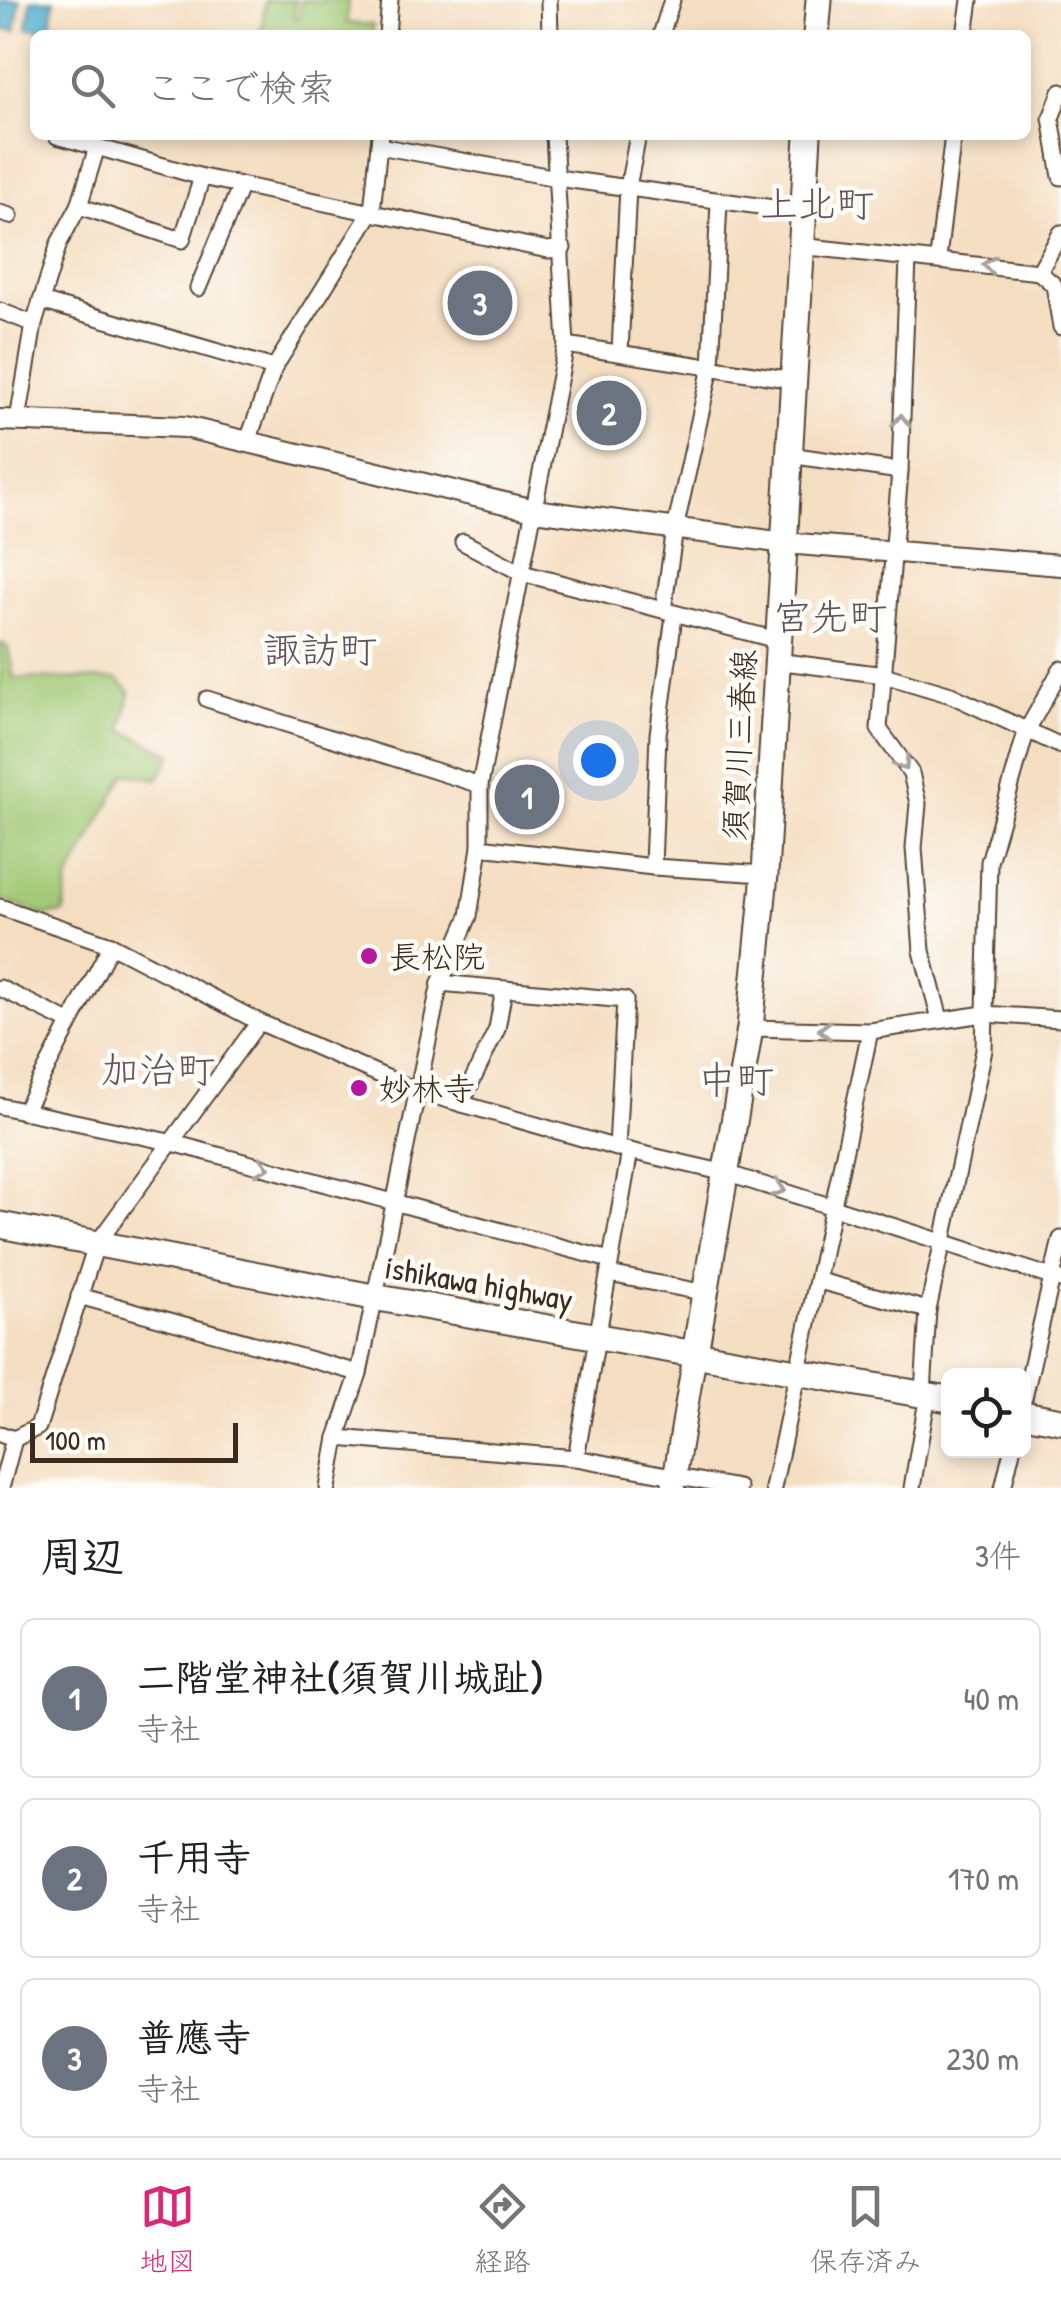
<!DOCTYPE html>
<html lang="ja">
<head>
<meta charset="utf-8">
<style>
	body { margin:0; font-family:"Patrick Hand","Klee One",sans-serif; background:#f6f6f6; color:#202124 }
	.controls { position:absolute; right:30px; bottom:30px; display:grid; overflow:hidden; border-radius:15px; box-shadow:0 5px 15px #0003 }
	.controls button { width:90px; height:90px; display:grid; place-items:center; padding:0; border:0; border-bottom:2px solid #e0e0e0; background:#fff; color:#202124; font:50px sans-serif }
	.scale { position:absolute; left:30px; bottom:25px; width:208px; box-sizing:border-box; padding-left:10px; border:5px solid #3b2a1e; border-top:0; font-size:28px; line-height:35px; white-space:nowrap; color:#3b2a1e; -webkit-text-stroke:8px #fdfcf7; paint-order:stroke }
	.you { position:absolute; left:598px; top:760px; width:35px; height:35px; margin:-25px; border:8px solid #fff; border-radius:50%; background:#1a73e8; box-shadow:0 0 0 15px #1a73e833 }
	.badge { display:grid; place-items:center; width:65px; height:65px; border-radius:50%; background:#db2777; color:#fff; font-size:32px; font-weight:700 }
	.pin { position:absolute; translate:-50% -50%; border:5px solid #fff; box-shadow:0 2px 10px #0006 }
	.list { margin:0; padding:0; list-style:none }
	h2 { display:flex; justify-content:space-between; align-items:center; height:130px; margin:0; padding:0 40px; font-size:42px }
	h2 small { font-size:32px; font-weight:400; color:#757577 }
	.list li { display:grid; grid-template-columns:65px 1fr auto; gap:30px; align-items:center; box-sizing:border-box; height:160px; margin:0 20px 20px; padding:0 20px; border:2px solid #e0e0e0; border-radius:15px }
	.list b { display:block; font-size:38px; white-space:nowrap }
	.list p { margin:0; font-size:32px; white-space:nowrap; color:#757577 }
	.list em { font-size:32px; font-style:normal; color:#757577 }
	.icon { flex:none; width:55px; height:55px; fill:none; stroke:currentColor; stroke-width:2; stroke-linecap:round; stroke-linejoin:round }
	.map { position:relative; flex:none; width:1061px; height:1488px; overflow:hidden }
	.search { position:absolute; background:#fff; box-shadow:0 5px 15px #0003; left:30px; right:30px; top:30px; height:110px; display:flex; align-items:center; gap:25px; box-sizing:border-box; padding:0 35px; border-radius:15px; color:#757577; font-size:38px }
	.sheet { height:670px; background:#fff }
	nav { display:flex; justify-content:space-around; align-items:center; box-sizing:border-box; height:140px; border-top:2px solid #e0e0e0; background:#fff; font-size:28px; color:#757577 }
	nav a { display:grid; justify-items:center; gap:5px }
	nav .on { color:#db2777 }
	.map>svg:first-child { display:block }
	.green { fill:#9fc772; stroke:#6d7848; stroke-width:2.5 }
	.water { fill:#4fadce; stroke:#456c76; stroke-width:2.5 }
	.lines { fill:none; stroke-linecap:round; stroke-linejoin:round }
	.minor-casing { stroke:#574536; stroke-width:19 }
	.tertiary-casing { stroke:#574536; stroke-width:24 }
	.secondary-casing { stroke:#574536; stroke-width:26 }
	.primary-casing { stroke:#574536; stroke-width:29 }
	.minor { stroke:#fff; stroke-width:15 }
	.tertiary { stroke:#fff; stroke-width:20 }
	.secondary { stroke:#fff; stroke-width:22 }
	.primary { stroke:#fff; stroke-width:25 }
	.oneway { stroke:#a79f9a }
	.poi-dot { fill:#b5179e; stroke:#fdfcf7; stroke-width:4 }
	.labels { text-anchor:middle; dominant-baseline:central; stroke-width:9; stroke-linejoin:round; paint-order:stroke }
	.street-label { font-size:32px; fill:#3b2a1e; stroke:#fdfcf7 }
	.poi-label { font-size:32px; fill:#3b2a1e; stroke:#fdfcf7; text-anchor:start }
	.quarter-label { font-size:38px; fill:#63535c; stroke:#fdfcf7 }
</style>
</head>
<body>
<div class="map">
<svg width="1061" height="1488" viewBox="0 0 1061 1488">
	<rect width="100%" height="100%" fill="#fdfcf7"/>
	<filter id="ink" filterUnits="userSpaceOnUse"><feTurbulence type="fractalNoise" baseFrequency=".01" numOctaves="2"/><feDisplacementMap in="SourceGraphic" scale="20" xChannelSelector="R" yChannelSelector="G"/><feConvolveMatrix kernelMatrix="1 2 1 2 8 2 1 2 1" color-interpolation-filters="sRGB"/></filter>
	<filter id="wash" filterUnits="userSpaceOnUse"><feTurbulence type="fractalNoise" baseFrequency=".0048" numOctaves="4" result="noise"/><feDisplacementMap in="SourceGraphic" scale="40" xChannelSelector="R" yChannelSelector="G"/><feGaussianBlur stdDeviation="2.25" result="paint"/><feColorMatrix in="noise" values="0 0 0 0 0 0 0 0 0 0 0 0 0 0 0 0 0 1.4 0 .05"/><feComposite in="paint" operator="in"/></filter>
	<g filter="url(#wash)">
		<rect width="100%" height="100%" fill="#f4dec1"/>
		<g class="green">
			<path d="M 265,0 L 296,0 L 294,18 L 299,19 L 301,0 L 348,0 L 347,23 L 373,25 L 372,35 L 261,35 Z"/>
			<path d="M 0,643 L 8,647 L 14,678 L 117,679 L 130,692 L 122,730 L 172,754 L 158,779 L 126,773 L 68,880 L 64,913 L 45,916 L 0,899 Z"/>
		</g>
		<g class="water">
			<path d="M 0,0 L 20,0 L 15,31 L 0,29 Z"/>
			<path d="M 31,0 L 54,0 L 51,31 L 27,28 Z"/>
		</g>
	</g>
	<g filter="url(#ink)">
		<g class="lines">
			<defs>
				<g id="minor">
					<path d="M 549,0 L 550,35"/>
					<path d="M 387,35 L 390,0"/>
					<path d="M 661,35 L 672,0"/>
					<path d="M 965,35 L 970,0"/>
					<path d="M 1061,92 L 1051,118 L 1061,177"/>
					<path d="M 57,136 L 97,147"/>
					<path d="M 379,146 L 557,178 L 802,212"/>
					<path d="M 79,206 L 182,240 L 202,177"/>
					<path d="M 0,213 L 10,216"/>
					<path d="M 800,246 L 1039,272 L 1054,285 L 1061,327"/>
					<path d="M 908,258 L 900,471 L 879,729 L 911,773 L 918,804 L 914,848 L 922,951 L 940,1019"/>
					<path d="M 938,258 L 953,135"/>
					<path d="M 1039,272 L 1061,233"/>
					<path d="M 198,288 L 241,185"/>
					<path d="M 41,301 L 274,368"/>
					<path d="M 0,311 L 34,324"/>
					<path d="M 566,345 L 793,380"/>
					<path d="M 620,352 L 628,187 L 638,135"/>
					<path d="M 18,420 L 34,324 L 59,243 L 79,206 L 97,147 L 202,177 L 548,250 L 563,248"/>
					<path d="M 247,443 L 274,368 L 372,211 L 380,135"/>
					<path d="M 789,455 L 900,471"/>
					<path d="M 463,542 L 522,573 L 777,640"/>
					<path d="M 663,610 L 675,529 L 711,367 L 719,202"/>
					<path d="M 776,661 L 884,675 L 951,695 L 1061,746"/>
					<path d="M 207,699 L 480,785"/>
					<path d="M 480,847 L 653,867 L 765,874"/>
					<path d="M 653,867 L 658,734 L 674,616"/>
					<path d="M 0,907 L 111,945 L 259,1022 L 417,1091 L 617,1148 L 726,1173 L 1061,1280"/>
					<path d="M 440,983 L 625,1000 L 617,1148"/>
					<path d="M 0,988 L 69,1022"/>
					<path d="M 750,1028 L 870,1031 L 984,1014 L 1061,1019"/>
					<path d="M 461,1104 L 497,1029 L 504,989"/>
					<path d="M 0,1106 L 169,1142 L 610,1260"/>
					<path d="M 24,1112 L 111,945"/>
					<path d="M 609,1274 L 706,1293"/>
					<path d="M 819,1281 L 928,1310"/>
					<path d="M 79,1296 L 359,1373"/>
					<path d="M 923,1393 L 928,1310 L 984,1050 L 989,862 L 1026,732 L 1061,669"/>
					<path d="M 1024,1398 L 1061,1239"/>
					<path d="M 0,1434 L 14,1439 L 38,1427 L 96,1245 L 259,1022"/>
					<path d="M 337,1438 L 576,1458 L 738,1488"/>
					<path d="M 576,1458 L 630,1151"/>
					<path d="M 1,1488 L 14,1439"/>
					<path d="M 328,1488 L 337,1438 L 359,1373 L 440,983 L 469,916 L 480,847 L 480,785 L 566,345 L 554,135"/>
					<path d="M 773,1488 L 870,1031"/>
					<path d="M 912,1488 L 928,1394"/>
					<path d="M 1003,1488 L 1012,1450"/>
				</g>
				<path id="tertiary" d="M 0,420 L 185,427 L 534,510 L 785,543 L 1061,565"/>
				<path id="secondary" d="M 673,1488 L 695,1353"/>
				<g id="primary">
					<path d="M 816,35 L 819,0"/>
					<path d="M 0,1225 L 373,1297 L 948,1399"/>
					<path d="M 695,1353 L 750,1028 L 765,874 L 808,135"/>
					<path d="M 1024,1414 L 1061,1421"/>
				</g>
			</defs>
			<use href="#minor" class="minor-casing"/>
			<use href="#tertiary" class="tertiary-casing"/>
			<use href="#secondary" class="secondary-casing"/>
			<use href="#primary" class="primary-casing"/>
			<use href="#minor" class="minor"/>
			<use href="#tertiary" class="tertiary"/>
			<use href="#secondary" class="secondary"/>
			<use href="#primary" class="primary"/>
		</g>
		<defs><path id="oneway-chevron" d="M-2-3.5L2.5 0L-2 3.5" fill="none" stroke-width="1.6" stroke-linecap="round" stroke-linejoin="round" transform="scale(2.5)"/></defs>
		<g class="oneway">
			<use href="#oneway-chevron" transform="translate(989 265) rotate(-172)"/>
			<use href="#oneway-chevron" transform="translate(901 421) rotate(-89)"/>
			<use href="#oneway-chevron" transform="translate(903 764) rotate(57)"/>
			<use href="#oneway-chevron" transform="translate(825 1030) rotate(-179)"/>
			<use href="#oneway-chevron" transform="translate(263 1167) rotate(14)"/>
			<use href="#oneway-chevron" transform="translate(779 1189) rotate(17)"/>
		</g>
	</g>
	<g class="poi-dot">
		<circle cx="369" cy="956" r="10"/>
		<circle cx="359" cy="1088" r="10"/>
	</g>
	<g class="labels">
		<g class="street-label">
			<text transform="translate(739 745) rotate(-87)">須賀川三春線</text>
			<text transform="translate(479 1283) rotate(10)">ishikawa highway</text>
		</g>
		<g class="poi-label">
			<text x="389" y="956">長松院</text>
			<text x="379" y="1088">妙林寺</text>
		</g>
		<g class="quarter-label">
			<text x="817" y="203">上北町</text>
			<text x="830" y="616">宮先町</text>
			<text x="320" y="649">諏訪町</text>
			<text x="158" y="1069">加治町</text>
			<text x="736" y="1079">中町</text>
		</g>
	</g>
</svg>
<div class="controls">
<button><svg class="icon" aria-label="locate" viewBox="0 0 24 24"><circle cx="12" cy="12" r="6"/><path d="M12 2v4M12 18v4M2 12h4M18 12h4"/></svg></button>
</div>
<div class="scale">100 m</div>
<div class="you"></div>
<div class="pin badge" style="left:527px;top:797px;background:#6b7280">1</div>
<div class="pin badge" style="left:609px;top:413px;background:#6b7280">2</div>
<div class="pin badge" style="left:480px;top:303px;background:#6b7280">3</div>
<div class="search"><svg class="icon" aria-label="search" viewBox="0 0 24 24"><circle cx="10" cy="10" r="6"/><path d="M15 15l6 6"/></svg>ここで検索</div>
</div>
<section class="sheet">
<h2>周辺<small>3件</small></h2>
<ul class="list">
<li><span class="badge" style="background:#6b7280">1</span><div><b>二階堂神社(須賀川城趾)</b><p>寺社</p></div><em>40 m</em></li>
<li><span class="badge" style="background:#6b7280">2</span><div><b>千用寺</b><p>寺社</p></div><em>170 m</em></li>
<li><span class="badge" style="background:#6b7280">3</span><div><b>普應寺</b><p>寺社</p></div><em>230 m</em></li>
</ul>
</section>
<nav>
<a class="on"><svg class="icon" aria-label="map" viewBox="0 0 24 24"><path d="M3 6l6-2 6 2 6-2v14l-6 2-6-2-6 2zM9 4v14M15 6v14"/></svg>地図</a>
<a><svg class="icon" aria-label="directions" viewBox="0 0 24 24"><path d="M12 3l9 9-9 9-9-9zM9 14v-3h6M13 9l2 2-2 2"/></svg>経路</a>
<a><svg class="icon" aria-label="saved" viewBox="0 0 24 24"><path d="M7 4h10v16l-5-4-5 4z"/></svg>保存済み</a>
</nav>
</body>
</html>
